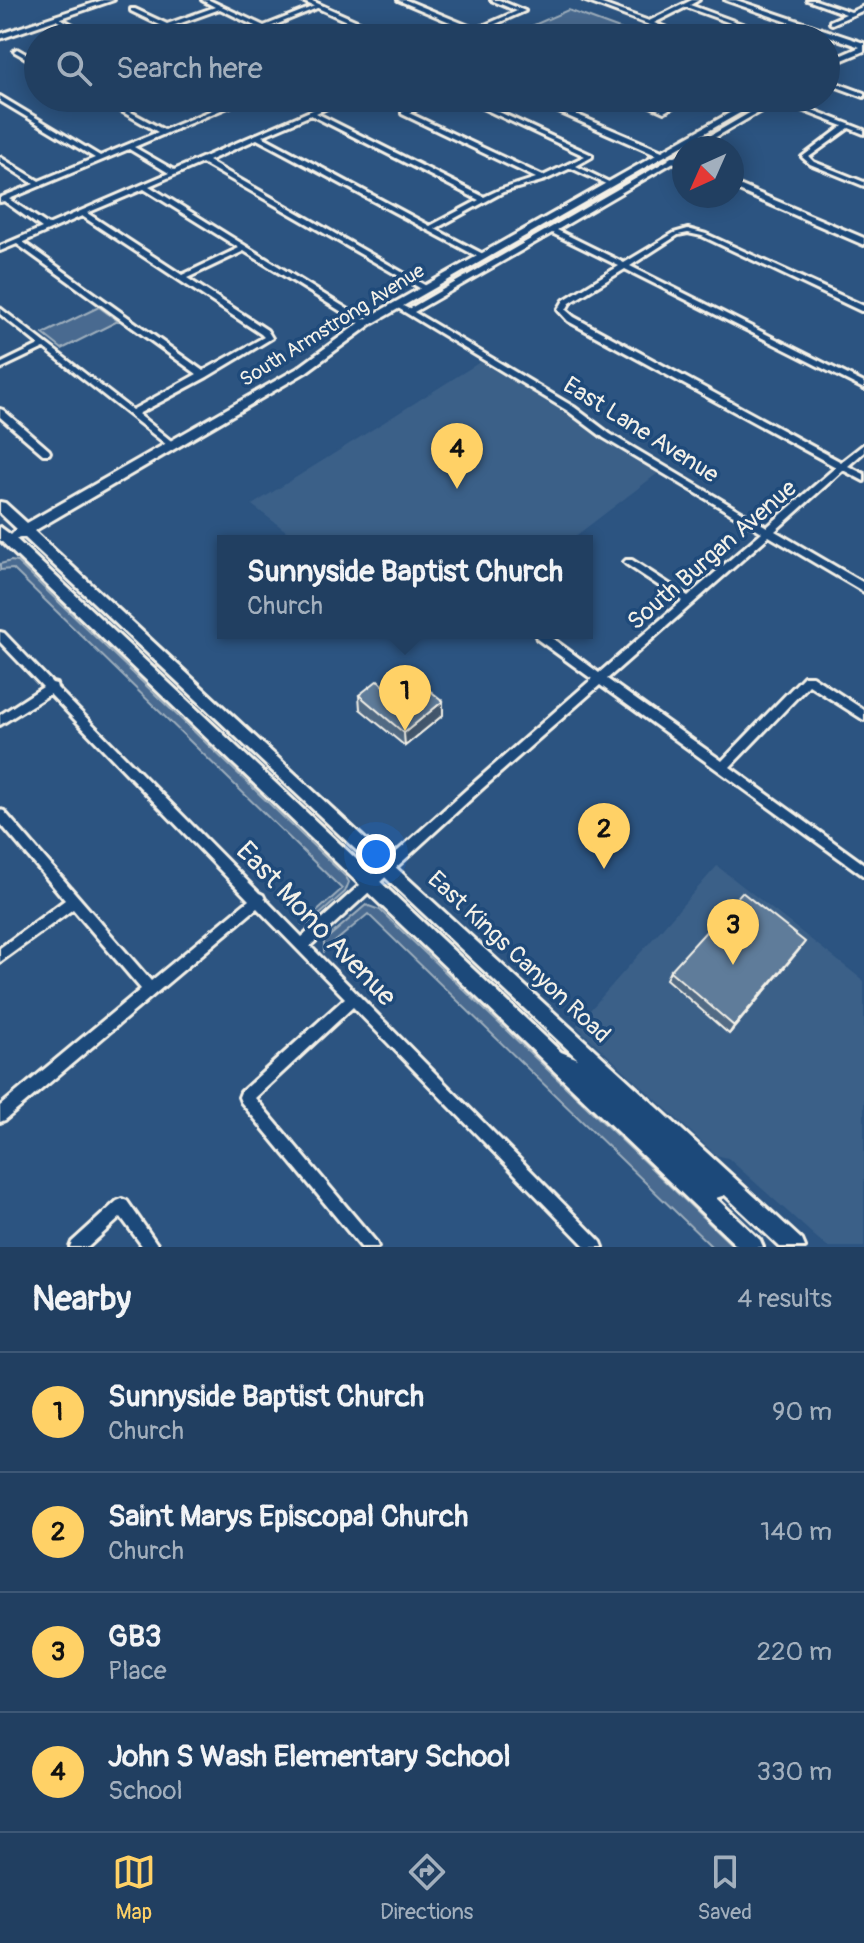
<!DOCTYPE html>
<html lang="en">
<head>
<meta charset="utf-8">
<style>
	body { margin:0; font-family:Pangolin,sans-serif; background:#2d4a6a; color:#f1f3f6 }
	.compass { position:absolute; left:672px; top:136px; width:72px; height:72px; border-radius:50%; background:#213f61; box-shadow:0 4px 20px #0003; rotate:225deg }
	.you { position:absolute; left:376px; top:854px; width:28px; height:28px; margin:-20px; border:6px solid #fff; border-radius:50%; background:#1a73e8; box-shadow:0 0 0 12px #1a73e833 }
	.badge { display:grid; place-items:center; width:52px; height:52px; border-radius:50%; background:#ffd166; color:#111; font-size:26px; font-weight:700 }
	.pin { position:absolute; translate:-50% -66px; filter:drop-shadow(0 2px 4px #0008) }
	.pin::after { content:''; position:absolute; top:42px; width:28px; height:24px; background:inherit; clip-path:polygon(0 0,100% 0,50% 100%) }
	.popup { position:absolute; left:217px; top:535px; width:376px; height:104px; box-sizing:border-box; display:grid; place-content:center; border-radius:0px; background:#213f61; filter:drop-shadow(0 2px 6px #0005); font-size:26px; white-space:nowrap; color:#a2afbd }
	.popup b { font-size:30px; color:#f1f3f6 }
	.popup::after { content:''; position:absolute; left:50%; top:100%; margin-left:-16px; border:16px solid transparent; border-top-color:#213f61 }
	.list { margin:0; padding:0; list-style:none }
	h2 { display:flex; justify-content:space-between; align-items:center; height:104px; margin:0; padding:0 32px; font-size:34px }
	h2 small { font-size:26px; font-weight:400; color:#a2afbd }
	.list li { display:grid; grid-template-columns:52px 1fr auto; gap:24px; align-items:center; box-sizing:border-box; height:120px; padding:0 32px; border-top:2px solid #3e5876 }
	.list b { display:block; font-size:30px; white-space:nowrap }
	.list p { margin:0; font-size:26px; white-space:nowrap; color:#a2afbd }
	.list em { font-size:26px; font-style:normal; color:#a2afbd }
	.icon { flex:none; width:44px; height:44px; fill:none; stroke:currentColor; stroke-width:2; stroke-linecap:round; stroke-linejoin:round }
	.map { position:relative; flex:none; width:864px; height:1247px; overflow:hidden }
	.search { position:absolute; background:#213f61; box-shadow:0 4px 20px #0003; left:24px; right:24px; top:24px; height:88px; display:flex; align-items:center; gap:20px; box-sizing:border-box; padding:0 28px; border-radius:44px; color:#a2afbd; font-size:30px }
	.sheet { height:584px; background:#213f61 }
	nav { display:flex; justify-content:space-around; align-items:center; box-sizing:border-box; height:112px; border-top:2px solid #3e5876; background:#213f61; font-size:22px; color:#a2afbd }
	nav a { display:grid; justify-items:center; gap:4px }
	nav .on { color:#ffd166 }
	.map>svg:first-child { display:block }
	.built { fill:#3b6088 }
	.green { fill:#496b90; stroke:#9eaebc; stroke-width:2 }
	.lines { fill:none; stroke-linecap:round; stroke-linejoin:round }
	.street-casing { stroke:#f4f1e8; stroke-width:6 }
	.secondary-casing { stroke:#f4f1e8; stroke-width:6 }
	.street { fill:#1f4a7a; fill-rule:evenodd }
	.secondary { fill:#1f4a7a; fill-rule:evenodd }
	.wall { fill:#516a84; stroke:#f4f1e8; stroke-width:2 }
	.shaded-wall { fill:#42566c; stroke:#f4f1e8; stroke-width:2 }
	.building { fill:#5e7b9a; stroke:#f4f1e8; stroke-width:2 }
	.labels { text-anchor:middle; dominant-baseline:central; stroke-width:7; stroke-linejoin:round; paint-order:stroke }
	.far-street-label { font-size:20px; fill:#f4f1e8; stroke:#1f4a7a }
	.street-label { font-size:24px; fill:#f4f1e8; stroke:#1f4a7a }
	.near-street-label { font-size:28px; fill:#f4f1e8; stroke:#1f4a7a }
</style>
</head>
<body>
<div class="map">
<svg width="864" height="1247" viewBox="0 0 864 1247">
	<rect width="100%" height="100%" fill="#2c5481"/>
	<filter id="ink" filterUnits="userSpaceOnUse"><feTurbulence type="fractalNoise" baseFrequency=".0125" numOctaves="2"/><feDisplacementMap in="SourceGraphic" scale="16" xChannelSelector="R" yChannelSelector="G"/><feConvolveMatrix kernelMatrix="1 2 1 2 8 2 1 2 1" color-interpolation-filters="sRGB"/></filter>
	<g filter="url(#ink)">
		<g class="built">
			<path d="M 480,362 L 566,412 L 606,442 L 658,473 L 569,541 L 299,541 L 252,505 Z"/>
			<path d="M 717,866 L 864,981 L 864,1247 L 827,1247 L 728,1158 L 716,1155 L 576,1026 Z"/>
		</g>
		<g class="green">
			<path d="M 568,10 L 644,38 L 548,38 L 525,29 Z"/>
			<path d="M 99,307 L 118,321 L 62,349 L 43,334 Z"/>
			<path d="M 11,561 L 17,562 L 346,877 L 349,882 L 345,892 L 309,924 L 303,924 L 342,889 L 13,569 L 0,570 L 0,564 Z"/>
			<path d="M 366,905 L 380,910 L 734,1247 L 712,1247 L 368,914 L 324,951 L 324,941 Z"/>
		</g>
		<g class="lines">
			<defs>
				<g id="street">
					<path d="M 202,0 L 209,0 L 264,26 L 317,5 L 322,6 L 243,38 L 235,38 L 259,28 L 220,9 L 139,38 L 131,38 L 162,26 L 131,11 L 131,9 L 135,9 L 167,24 L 215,7 Z"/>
					<path d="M 398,0 L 406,0 L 476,29 L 517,11 L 491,0 L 499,0 L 525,11 L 464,38 L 456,38 L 471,31 Z"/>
					<path d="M 583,0 L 591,0 L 649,21 L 692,0 L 699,0 L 690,5 L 780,38 L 772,38 L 686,7 L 654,23 L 692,38 L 684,38 Z"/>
					<path d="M 807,0 L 815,0 L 851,12 L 864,6 L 864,10 L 832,24 L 830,23 L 830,21 L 846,14 Z"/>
					<path d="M 56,16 L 95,37 L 96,38 L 89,38 L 54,19 L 53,18 Z"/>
					<path d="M 17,49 L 38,61 L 38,65 L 15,52 L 14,51 Z"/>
					<path d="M 826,79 L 864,93 L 864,97 L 826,83 Z"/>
					<path d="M 0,96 L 100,156 L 158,132 L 98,98 L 105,98 L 164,130 L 219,107 L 203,98 L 211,98 L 224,105 L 241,98 L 249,98 L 134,147 L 174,170 L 340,98 L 348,98 L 316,113 L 484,197 L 499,190 L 536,178 L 402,114 L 402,112 L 430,98 L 438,98 L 409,113 L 543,176 L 585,156 L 461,98 L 469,98 L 592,155 L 592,157 L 576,166 L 613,184 L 608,185 L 571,168 L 545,180 L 503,192 L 435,229 L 485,255 L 485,259 L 482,259 L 257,139 L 208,161 L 428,287 L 428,291 L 425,291 L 202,163 L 149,186 L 370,323 L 369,325 L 363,325 L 244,251 L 187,278 L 267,330 L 272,338 L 207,377 L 138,414 L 175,444 L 176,446 L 172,449 L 44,348 L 0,369 L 0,364 L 39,345 L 0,314 L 0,308 L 132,410 L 197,374 L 17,244 L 0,251 L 0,246 L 42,228 L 4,201 L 0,202 L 0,198 L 2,197 L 34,184 L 0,162 L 0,157 L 39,181 L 95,158 L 0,101 ZM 311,115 L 479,200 L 430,226 L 262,136 ZM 129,149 L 169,173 L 48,225 L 9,199 ZM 144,189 L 239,248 L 182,275 L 87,213 ZM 82,216 L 261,334 L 264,337 L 203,371 L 23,242 Z"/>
					<path d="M 633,98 L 641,98 L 664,108 L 682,98 L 689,98 L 664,112 Z"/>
					<path d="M 775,98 L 782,98 L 864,130 L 864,134 L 849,128 L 809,157 L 814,162 L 864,182 L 864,186 L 810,164 L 802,157 L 843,126 L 778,101 L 697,148 L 689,148 Z"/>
					<path d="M 684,151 L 684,156 L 557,230 L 624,263 L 674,233 L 688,229 L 706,234 L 864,306 L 864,311 L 861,311 L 702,236 L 688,233 L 678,235 L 630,266 L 864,383 L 864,389 L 625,269 L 570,303 L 566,310 L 574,317 L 841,462 L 864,444 L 864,452 L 848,466 L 864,474 L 864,481 L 843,470 L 775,531 L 864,583 L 864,592 L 769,536 L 607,679 L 722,761 L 804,676 L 812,676 L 864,710 L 864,720 L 809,685 L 730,767 L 864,864 L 864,876 L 600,685 L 484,787 L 310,946 L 601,1242 L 603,1247 L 586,1247 L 353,1007 L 255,1098 L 376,1242 L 378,1247 L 361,1247 L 241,1102 L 239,1097 L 241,1092 L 345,998 L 257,908 L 5,1120 L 0,1122 L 0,1106 L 141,989 L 73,909 L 0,962 L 0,948 L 65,900 L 0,823 L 0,810 L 4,811 L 151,981 L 249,900 L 50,694 L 0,725 L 0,715 L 43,687 L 0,642 L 0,632 L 4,633 L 52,683 L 56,684 L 57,688 L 259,893 L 263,895 L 265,899 L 302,937 L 476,781 L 592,679 L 537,639 L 536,636 L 537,633 L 545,633 L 599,673 L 682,601 L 626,564 L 624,562 L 626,560 L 632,560 L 688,596 L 762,532 L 604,438 L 568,411 L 393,305 L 397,303 L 409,309 ZM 552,233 L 619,266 L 564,300 L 558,310 L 568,321 L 836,467 L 767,527 L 610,434 L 574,407 L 414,312 Z"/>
					<path d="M 0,409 L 3,410 L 49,450 L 50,452 L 49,454 L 43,454 L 0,417 Z"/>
					<path d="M 122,1199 L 127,1201 L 159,1247 L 143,1247 L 121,1217 L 88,1247 L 70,1247 L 72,1242 L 117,1201 Z"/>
				</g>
				<g id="secondary">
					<path d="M 103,0 L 114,0 L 0,39 L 0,34 Z"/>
					<path d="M 300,0 L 310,0 L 395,38 L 384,38 Z"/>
					<path d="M 725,0 L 736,0 L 864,43 L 864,51 L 826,67 L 826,62 L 860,47 Z"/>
					<path d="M 527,98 L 538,98 L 662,151 L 756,98 L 766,98 L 370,325 L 306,372 L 34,531 L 393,865 L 802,1240 L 805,1247 L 780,1247 L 725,1195 L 716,1198 L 760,1240 L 763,1247 L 738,1247 L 0,540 L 0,527 L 11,535 L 17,529 L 0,513 L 0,502 L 5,503 L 27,523 L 298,368 L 362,321 L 656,155 ZM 24,537 L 578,1059 L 561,1052 L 16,539 Z"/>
					<path d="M 673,156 L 684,161 L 684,167 L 670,161 L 668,159 Z"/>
					<path d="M 732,182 L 864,238 L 864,245 L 732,188 Z"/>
				</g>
			</defs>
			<use href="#street" class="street-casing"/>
			<use href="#secondary" class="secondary-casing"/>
			<use href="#street" class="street"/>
			<use href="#secondary" class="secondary"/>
		</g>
		<g class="wall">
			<path d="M 385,687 L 443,701 L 443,715 L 405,746 L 360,709 L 359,695 Z"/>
			<path d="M 799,950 L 729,1034 L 666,979 L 670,971 Z"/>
		</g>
		<g class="shaded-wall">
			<path d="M 443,701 L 443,715 L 405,746 L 404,733 Z"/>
			<path d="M 805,942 L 799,950 L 729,1034 L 734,1026 Z"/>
		</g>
		<g class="building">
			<path d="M 405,671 L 443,701 L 404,733 L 359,695 L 378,680 L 385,687 Z"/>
			<path d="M 742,892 L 805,942 L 734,1026 L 670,971 Z"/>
		</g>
	</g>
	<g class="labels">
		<g class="far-street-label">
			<text transform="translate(332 325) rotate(-32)">South Armstrong Avenue</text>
		</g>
		<g class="street-label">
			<text transform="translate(641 430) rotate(32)">East Lane Avenue</text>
			<text transform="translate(712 555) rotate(-41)">South Burgan Avenue</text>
			<text transform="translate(519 957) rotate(43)">East Kings Canyon Road</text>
		</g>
		<g class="near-street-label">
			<text transform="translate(316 924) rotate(46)">East Mono Avenue</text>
		</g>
	</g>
</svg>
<svg class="compass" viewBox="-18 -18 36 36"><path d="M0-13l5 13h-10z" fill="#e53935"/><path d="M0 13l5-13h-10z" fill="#a2afbd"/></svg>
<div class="you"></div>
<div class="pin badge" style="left:405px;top:731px">1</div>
<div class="popup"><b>Sunnyside Baptist Church</b>Church</div>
<div class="pin badge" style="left:604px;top:869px">2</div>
<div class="pin badge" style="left:733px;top:965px">3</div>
<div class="pin badge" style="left:457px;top:489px">4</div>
<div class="search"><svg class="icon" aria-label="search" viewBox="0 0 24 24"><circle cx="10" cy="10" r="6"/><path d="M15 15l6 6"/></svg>Search here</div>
</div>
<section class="sheet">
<h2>Nearby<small>4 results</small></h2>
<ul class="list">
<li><span class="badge">1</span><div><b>Sunnyside Baptist Church</b><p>Church</p></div><em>90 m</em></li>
<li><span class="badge">2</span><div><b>Saint Marys Episcopal Church</b><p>Church</p></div><em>140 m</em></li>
<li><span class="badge">3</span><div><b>GB3</b><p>Place</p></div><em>220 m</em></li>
<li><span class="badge">4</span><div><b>John S Wash Elementary School</b><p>School</p></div><em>330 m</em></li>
</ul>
</section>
<nav>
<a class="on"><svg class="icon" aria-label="map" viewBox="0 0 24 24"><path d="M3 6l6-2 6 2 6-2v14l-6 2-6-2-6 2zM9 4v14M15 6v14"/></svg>Map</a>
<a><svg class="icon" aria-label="directions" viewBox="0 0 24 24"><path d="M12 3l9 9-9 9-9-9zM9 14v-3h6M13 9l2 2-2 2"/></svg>Directions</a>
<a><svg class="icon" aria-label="saved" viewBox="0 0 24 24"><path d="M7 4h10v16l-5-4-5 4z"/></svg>Saved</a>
</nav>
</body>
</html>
